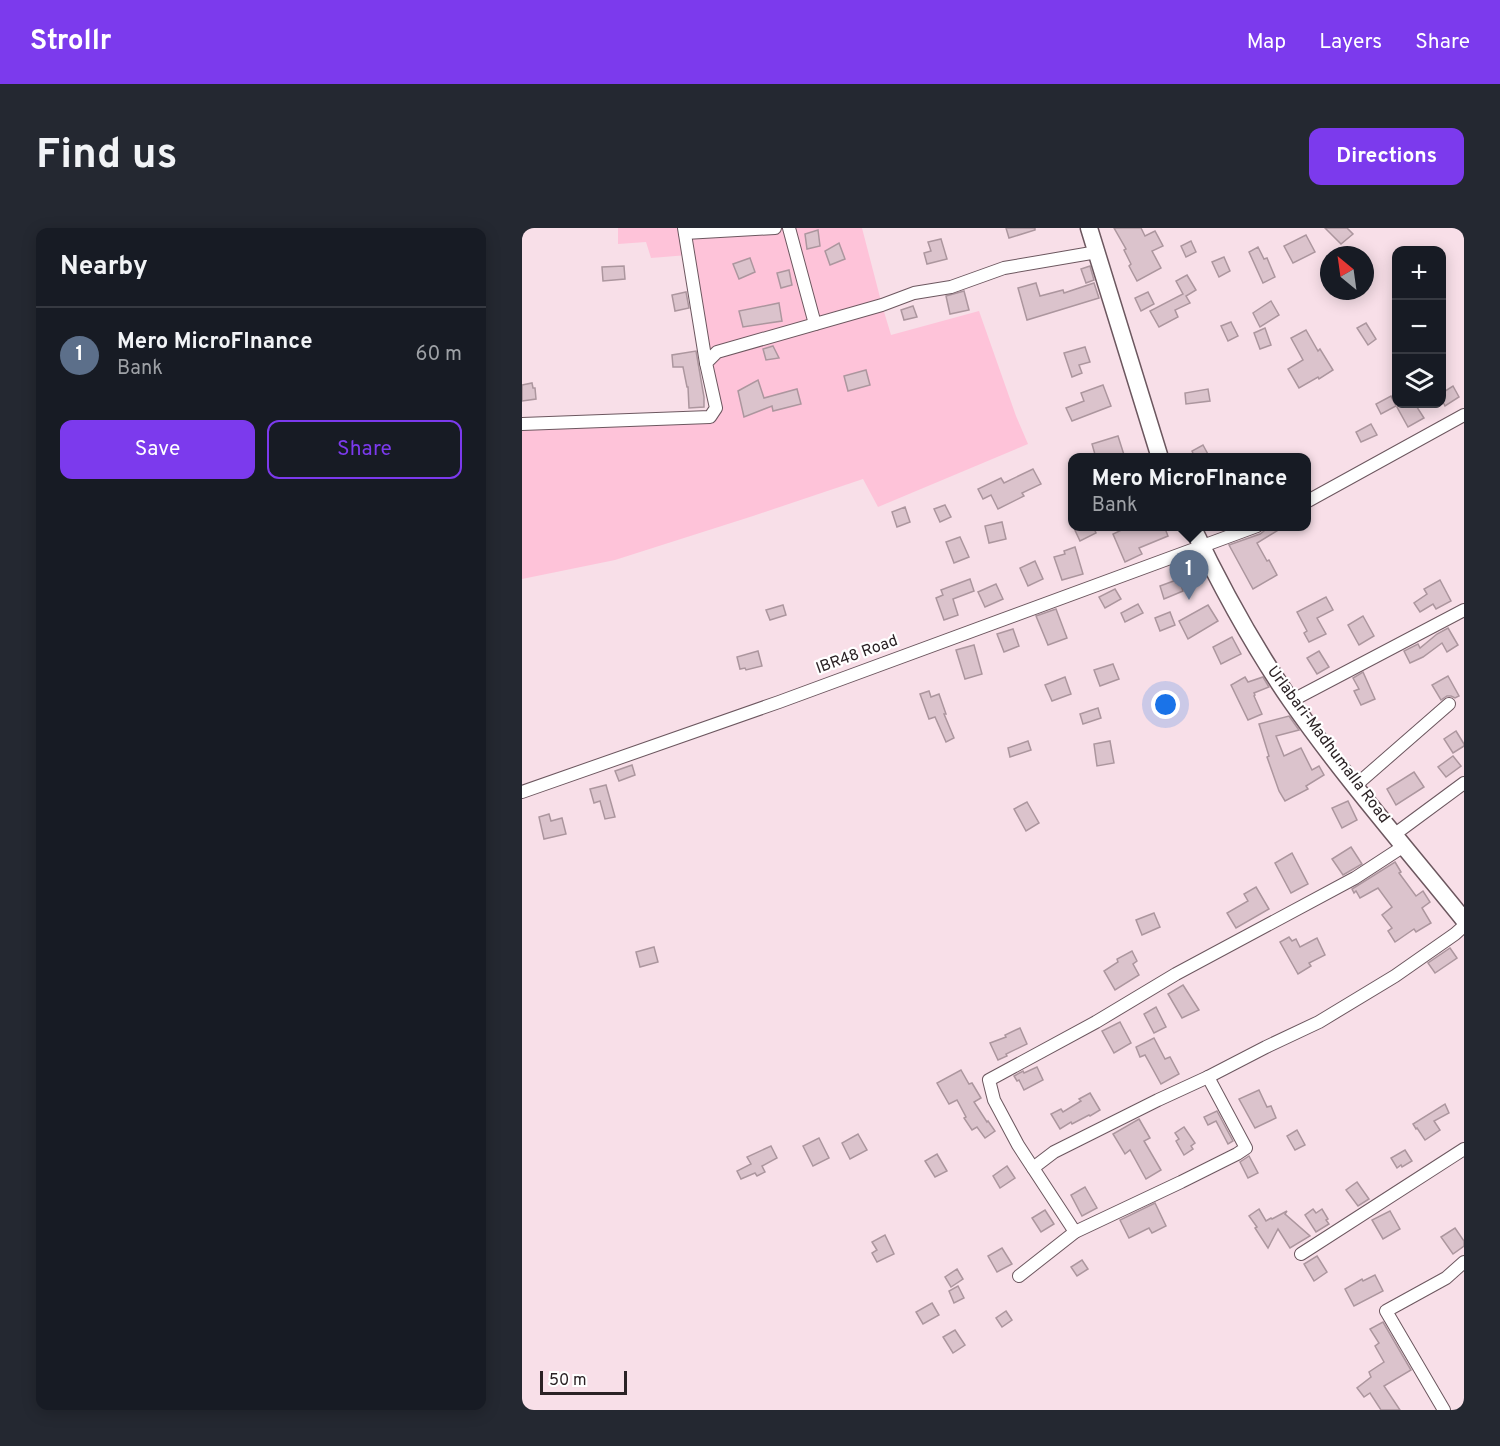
<!DOCTYPE html>
<html lang="en">
<head>
<meta charset="utf-8">
<style>
	body { margin:0; font-family:Overpass,sans-serif; background:#242831; color:#f1f3f6 }
	.controls { position:absolute; right:18px; top:18px; display:grid; overflow:hidden; border-radius:12px; box-shadow:0 3px 15px #0003 }
	.controls button { width:54px; height:54px; display:grid; place-items:center; padding:0; border:0; border-bottom:2px solid #363941; background:#171b24; color:#f1f3f6; font:30px sans-serif }
	.compass { position:absolute; left:798px; top:18px; width:54px; height:54px; border-radius:50%; background:#171b24; box-shadow:0 3px 15px #0003; rotate:331deg }
	.scale { position:absolute; left:18px; bottom:15px; width:87px; box-sizing:border-box; padding-left:6px; border:3px solid #2b2225; border-top:0; font-size:16px; line-height:21px; white-space:nowrap; color:#2b2225; -webkit-text-stroke:4px #fff; paint-order:stroke }
	.you { position:absolute; left:644px; top:477px; width:21px; height:21px; margin:-15px; border:4px solid #fff; border-radius:50%; background:#1a73e8; box-shadow:0 0 0 9px #1a73e833 }
	.badge { display:grid; place-items:center; width:39px; height:39px; border-radius:50%; background:#7c3aed; color:#fff; font-size:20px; font-weight:700 }
	.pin { position:absolute; translate:-50% -50px; filter:drop-shadow(0 2px 3px #0008) }
	.pin::after { content:''; position:absolute; top:32px; width:21px; height:18px; background:inherit; clip-path:polygon(0 0,100% 0,50% 100%) }
	.popup { position:absolute; left:546px; top:225px; width:243px; height:78px; box-sizing:border-box; display:grid; place-content:center; border-radius:12px; background:#171b24; filter:drop-shadow(0 2px 4px #0005); font-size:20px; white-space:nowrap; color:#9ea1a6 }
	.popup b { font-size:22px; color:#f1f3f6 }
	.popup::after { content:''; position:absolute; left:50%; top:100%; margin-left:-12px; border:12px solid transparent; border-top-color:#171b24 }
	.list { margin:0; padding:0; list-style:none }
	h2 { display:flex; justify-content:space-between; align-items:center; height:78px; margin:0; padding:0 24px; font-size:26px }
	h2 small { font-size:20px; font-weight:400; color:#9ea1a6 }
	.list li { display:grid; grid-template-columns:39px 1fr auto; gap:18px; align-items:center; box-sizing:border-box; height:96px; padding:0 24px; border-top:2px solid #363941 }
	.list b { display:block; font-size:22px; white-space:nowrap }
	.list p { margin:0; font-size:20px; white-space:nowrap; color:#9ea1a6 }
	.list em { font-size:20px; font-style:normal; color:#9ea1a6 }
	.actions { display:flex; gap:12px; padding:18px 24px }
	.actions a { flex:1; padding:14px 0; border:2px solid #7c3aed; border-radius:12px; text-align:center; font-size:21px; color:#7c3aed }
	.actions .main { background:#7c3aed; color:#fff }
	.icon { flex:none; width:33px; height:33px; fill:none; stroke:currentColor; stroke-width:2; stroke-linecap:round; stroke-linejoin:round }
	.map { position:relative; flex:none; width:942px; height:1182px; overflow:hidden; border-radius:12px }
	header { display:flex; align-items:center; gap:36px; box-sizing:border-box; height:84px; padding:0 30px; background:#7c3aed; color:#fff }
	header strong { font-size:28px }
	nav { display:flex; gap:33px; margin-inline-start:auto; font-size:21px }
	.intro { display:flex; align-items:center; justify-content:space-between; box-sizing:border-box; height:144px; padding:0 36px }
	h1 { margin:0; font-size:42px }
	.button { padding:15px 27px; border-radius:12px; background:#7c3aed; color:#fff; font-size:21px; font-weight:700 }
	main { display:flex; gap:36px; padding:0 36px }
	aside { flex:1; background:#171b24; border-radius:12px; box-shadow:0 3px 15px #0003 }
	.map>svg:first-child { display:block }
	.green { fill:#fec3d9 }
	.building { fill:#dbc3cc; stroke:#ac969e; stroke-width:1.5 }
	.lines { fill:none; stroke-linecap:round; stroke-linejoin:round }
	.street-casing { stroke:#6c575f; stroke-width:14 }
	.secondary-casing { stroke:#6c575f; stroke-width:19 }
	.street { stroke:#fff; stroke-width:12 }
	.secondary { stroke:#fff; stroke-width:16 }
	.labels { text-anchor:middle; dominant-baseline:central; stroke-width:4.5; stroke-linejoin:round; paint-order:stroke }
	.street-label { font-size:16px; fill:#2b2225; stroke:#fff }
</style>
</head>
<body>
<header>
<strong>Strollr</strong>
<nav><a>Map</a><a>Layers</a><a>Share</a></nav>
</header>
<div class="intro"><h1>Find us</h1><a class="button">Directions</a></div>
<main>
<aside>
<h2>Nearby<small></small></h2>
<ul class="list">
<li><span class="badge" style="background:#5c6f8a">1</span><div><b>Mero MicroFInance</b><p>Bank</p></div><em>60 m</em></li>
</ul>
<div class="actions"><a class="main">Save</a><a>Share</a></div>
</aside>
<div class="map">
<svg width="942" height="1182" viewBox="0 0 942 1182">
	<rect width="100%" height="100%" fill="#f8dfe8"/>
	<path class="green" d="M 96,0 L 340,0 L 360,77 L 369,107 L 457,83 L 494,188 L 506,216 L 356,279 L 341,251 L 231,288 L 93,332 L 0,351 L 0,196 L 188,189 L 194,180 L 166,27 L 129,30 L 124,14 L 96,16 Z"/>
	<g class="building">
		<path d="M 484,0 L 513,0 L 513,2 L 487,10 Z"/>
		<path d="M 592,0 L 619,0 L 623,8 L 633,3 L 641,18 L 630,23 L 639,40 L 615,53 L 607,38 L 609,36 L 602,22 L 604,21 Z"/>
		<path d="M 803,0 L 825,0 L 831,6 L 819,16 Z"/>
		<path d="M 296,2 L 298,18 L 285,21 L 283,6 Z"/>
		<path d="M 784,7 L 793,24 L 771,35 L 762,18 Z"/>
		<path d="M 419,11 L 425,31 L 405,36 L 402,25 L 409,23 L 406,14 Z"/>
		<path d="M 669,13 L 674,24 L 664,29 L 659,18 Z"/>
		<path d="M 317,15 L 323,31 L 308,37 L 303,23 Z"/>
		<path d="M 736,19 L 742,31 L 745,30 L 753,49 L 741,55 L 727,24 Z"/>
		<path d="M 702,29 L 708,43 L 697,49 L 690,34 Z"/>
		<path d="M 228,30 L 233,44 L 217,51 L 211,36 Z"/>
		<path d="M 102,38 L 103,51 L 81,53 L 80,39 Z"/>
		<path d="M 568,38 L 572,52 L 564,55 L 559,41 Z"/>
		<path d="M 267,42 L 270,57 L 259,60 L 255,45 Z"/>
		<path d="M 665,47 L 674,62 L 664,68 L 668,75 L 653,82 L 656,89 L 637,99 L 628,83 L 661,66 L 654,53 Z"/>
		<path d="M 514,55 L 518,68 L 541,62 L 542,65 L 572,55 L 577,70 L 505,92 L 496,60 Z"/>
		<path d="M 442,63 L 447,82 L 428,86 L 424,68 Z"/>
		<path d="M 164,64 L 167,80 L 153,83 L 150,67 Z"/>
		<path d="M 626,64 L 632,76 L 619,83 L 613,70 Z"/>
		<path d="M 749,73 L 757,87 L 738,99 L 731,85 Z"/>
		<path d="M 257,75 L 260,93 L 221,99 L 217,83 Z"/>
		<path d="M 391,78 L 395,89 L 382,92 L 379,82 Z"/>
		<path d="M 709,94 L 716,108 L 706,113 L 699,98 Z"/>
		<path d="M 844,95 L 854,111 L 846,117 L 835,100 Z"/>
		<path d="M 743,100 L 749,117 L 738,121 L 732,105 Z"/>
		<path d="M 784,102 L 796,123 L 798,121 L 811,142 L 797,151 L 796,149 L 777,160 L 766,141 L 781,132 L 769,110 Z"/>
		<path d="M 251,118 L 257,130 L 244,132 L 241,121 Z"/>
		<path d="M 563,119 L 568,134 L 557,137 L 560,145 L 550,149 L 542,125 Z"/>
		<path d="M 174,123 L 182,169 L 182,179 L 167,180 L 166,159 L 165,159 L 161,139 L 151,139 L 150,127 Z"/>
		<path d="M 344,142 L 348,157 L 326,163 L 322,148 Z"/>
		<path d="M 236,152 L 242,170 L 275,161 L 279,176 L 251,183 L 250,178 L 222,189 L 216,163 Z"/>
		<path d="M 10,155 L 11,160 L 13,160 L 14,171 L 0,173 L 0,157 Z"/>
		<path d="M 581,157 L 589,178 L 550,193 L 544,180 L 562,173 L 559,165 Z"/>
		<path d="M 931,158 L 937,169 L 923,178 L 920,172 L 920,165 Z"/>
		<path d="M 686,161 L 688,173 L 664,176 L 663,165 Z"/>
		<path d="M 869,168 L 874,178 L 859,186 L 854,176 Z"/>
		<path d="M 881,176 L 893,176 L 902,190 L 886,199 L 875,179 Z"/>
		<path d="M 849,196 L 855,207 L 839,214 L 834,204 Z"/>
		<path d="M 596,208 L 603,230 L 574,230 L 570,216 Z"/>
		<path d="M 681,217 L 688,230 L 673,230 L 670,223 Z"/>
		<path d="M 511,241 L 519,256 L 500,265 L 502,268 L 476,281 L 469,267 L 461,271 L 456,261 L 479,250 L 482,255 Z"/>
		<path d="M 423,277 L 429,289 L 418,294 L 412,281 Z"/>
		<path d="M 383,279 L 388,294 L 375,299 L 370,284 Z"/>
		<path d="M 480,294 L 484,311 L 467,315 L 463,298 Z"/>
		<path d="M 551,298 L 571,298 L 574,305 L 558,313 Z"/>
		<path d="M 608,298 L 642,298 L 646,308 L 617,320 L 620,326 L 603,334 L 591,306 Z"/>
		<path d="M 744,298 L 763,298 L 735,315 L 745,333 L 747,332 L 755,347 L 731,361 L 707,317 L 738,306 L 742,303 Z"/>
		<path d="M 438,309 L 447,329 L 432,335 L 424,314 Z"/>
		<path d="M 553,319 L 561,346 L 540,352 L 532,329 L 543,326 L 542,323 Z"/>
		<path d="M 513,333 L 521,351 L 506,358 L 498,340 Z"/>
		<path d="M 448,351 L 452,363 L 431,371 L 436,387 L 422,392 L 414,370 L 421,367 L 419,362 Z"/>
		<path d="M 657,351 L 661,363 L 642,371 L 638,358 Z"/>
		<path d="M 918,352 L 929,373 L 914,381 L 911,376 L 898,384 L 892,375 L 905,366 L 902,361 Z"/>
		<path d="M 474,356 L 481,371 L 463,379 L 456,364 Z"/>
		<path d="M 593,361 L 599,371 L 583,380 L 577,369 Z"/>
		<path d="M 804,369 L 811,382 L 795,390 L 804,406 L 787,414 L 782,405 L 785,403 L 775,384 Z"/>
		<path d="M 616,376 L 621,385 L 603,394 L 599,385 Z"/>
		<path d="M 261,377 L 264,387 L 248,392 L 244,382 Z"/>
		<path d="M 686,377 L 696,393 L 666,411 L 657,393 Z"/>
		<path d="M 534,381 L 545,410 L 526,417 L 514,388 Z"/>
		<path d="M 648,384 L 653,397 L 638,403 L 633,390 Z"/>
		<path d="M 841,388 L 852,408 L 837,417 L 826,397 Z"/>
		<path d="M 926,400 L 936,417 L 925,424 L 920,415 L 901,429 L 888,435 L 882,423 L 896,416 L 898,420 L 915,406 Z"/>
		<path d="M 491,401 L 497,418 L 482,424 L 475,406 Z"/>
		<path d="M 710,409 L 719,426 L 699,436 L 691,419 Z"/>
		<path d="M 452,417 L 460,446 L 443,451 L 434,422 Z"/>
		<path d="M 236,423 L 240,438 L 224,442 L 223,440 L 218,441 L 215,429 Z"/>
		<path d="M 797,423 L 807,439 L 795,446 L 785,430 Z"/>
		<path d="M 591,436 L 597,451 L 578,458 L 572,442 Z"/>
		<path d="M 841,444 L 853,471 L 839,477 L 832,463 L 837,461 L 831,450 Z"/>
		<path d="M 926,448 L 937,468 L 933,470 L 929,468 L 925,468 L 919,472 L 910,457 Z"/>
		<path d="M 543,449 L 549,466 L 530,473 L 523,457 Z"/>
		<path d="M 723,449 L 726,454 L 741,449 L 747,459 L 732,465 L 733,467 L 732,468 L 740,486 L 726,492 L 709,457 Z"/>
		<path d="M 407,463 L 409,469 L 417,466 L 424,486 L 422,486 L 432,510 L 424,514 L 413,489 L 407,491 L 398,466 Z"/>
		<path d="M 576,480 L 579,490 L 561,496 L 558,486 Z"/>
		<path d="M 767,488 L 777,502 L 754,508 L 762,528 L 779,520 L 790,542 L 797,538 L 802,547 L 784,558 L 786,561 L 763,573 L 757,563 L 745,529 L 747,528 L 737,496 Z"/>
		<path d="M 934,503 L 942,516 L 942,518 L 931,525 L 922,511 Z"/>
		<path d="M 506,513 L 509,522 L 488,529 L 486,520 Z"/>
		<path d="M 588,513 L 592,535 L 575,538 L 572,516 Z"/>
		<path d="M 931,528 L 939,538 L 924,549 L 916,539 Z"/>
		<path d="M 110,537 L 113,547 L 97,553 L 93,543 Z"/>
		<path d="M 892,544 L 902,559 L 874,577 L 865,561 Z"/>
		<path d="M 84,557 L 93,589 L 83,591 L 78,573 L 72,575 L 68,561 Z"/>
		<path d="M 826,573 L 835,592 L 820,600 L 810,580 Z"/>
		<path d="M 505,574 L 517,595 L 504,603 L 492,581 Z"/>
		<path d="M 27,586 L 29,593 L 40,590 L 44,606 L 22,611 L 17,589 Z"/>
		<path d="M 829,619 L 840,636 L 821,647 L 810,631 Z"/>
		<path d="M 770,625 L 786,656 L 769,665 L 753,635 Z"/>
		<path d="M 873,634 L 879,644 L 877,645 L 894,668 L 901,663 L 908,674 L 900,680 L 909,695 L 894,704 L 892,701 L 873,714 L 866,703 L 870,700 L 860,687 L 870,679 L 856,660 L 838,670 L 834,663 L 832,665 L 830,661 Z"/>
		<path d="M 734,659 L 747,681 L 714,700 L 705,685 L 726,673 L 722,666 Z"/>
		<path d="M 632,685 L 638,699 L 620,707 L 614,692 Z"/>
		<path d="M 767,709 L 770,713 L 774,711 L 778,719 L 795,710 L 803,727 L 787,735 L 789,738 L 776,746 L 758,714 Z"/>
		<path d="M 132,719 L 136,734 L 118,739 L 114,724 Z"/>
		<path d="M 928,720 L 935,730 L 913,745 L 906,735 Z"/>
		<path d="M 610,723 L 615,733 L 611,736 L 617,747 L 593,762 L 582,743 L 596,734 L 595,731 Z"/>
		<path d="M 661,757 L 677,782 L 660,790 L 646,766 Z"/>
		<path d="M 634,779 L 644,799 L 632,805 L 622,786 Z"/>
		<path d="M 598,794 L 609,815 L 592,825 L 580,803 Z"/>
		<path d="M 498,800 L 505,816 L 484,826 L 485,828 L 476,832 L 468,815 L 484,809 L 483,807 Z"/>
		<path d="M 632,810 L 643,831 L 648,829 L 657,846 L 639,856 L 623,827 L 618,829 L 614,819 Z"/>
		<path d="M 515,839 L 521,852 L 502,862 L 497,852 L 495,853 L 492,848 L 501,843 L 502,845 Z"/>
		<path d="M 439,842 L 447,856 L 450,855 L 459,870 L 452,874 L 465,894 L 466,893 L 473,903 L 463,910 L 455,899 L 450,902 L 442,890 L 444,889 L 435,872 L 427,876 L 415,855 Z"/>
		<path d="M 737,862 L 745,879 L 749,878 L 754,890 L 733,900 L 717,871 Z"/>
		<path d="M 568,865 L 578,882 L 568,888 L 567,887 L 550,896 L 549,894 L 538,901 L 529,886 L 539,881 L 541,884 L 559,873 L 557,871 Z"/>
		<path d="M 923,876 L 927,885 L 912,893 L 918,902 L 903,912 L 895,900 L 894,901 L 891,896 Z"/>
		<path d="M 695,883 L 711,913 L 706,916 L 694,893 L 686,897 L 682,889 Z"/>
		<path d="M 617,891 L 628,910 L 622,913 L 639,942 L 624,951 L 608,922 L 603,926 L 591,906 Z"/>
		<path d="M 662,899 L 673,915 L 669,918 L 671,921 L 662,927 L 654,913 L 657,911 L 653,905 Z"/>
		<path d="M 775,902 L 783,917 L 773,922 L 765,908 Z"/>
		<path d="M 336,906 L 345,922 L 328,931 L 320,915 Z"/>
		<path d="M 297,910 L 307,930 L 291,938 L 281,918 Z"/>
		<path d="M 249,918 L 255,930 L 240,938 L 243,944 L 235,948 L 233,945 L 219,951 L 215,943 L 229,936 L 225,929 Z"/>
		<path d="M 883,922 L 890,933 L 880,939 L 879,937 L 875,940 L 869,930 Z"/>
		<path d="M 415,926 L 425,943 L 413,949 L 403,933 Z"/>
		<path d="M 727,928 L 736,945 L 726,950 L 718,934 Z"/>
		<path d="M 485,938 L 493,950 L 478,960 L 471,948 Z"/>
		<path d="M 835,954 L 847,971 L 836,978 L 824,962 Z"/>
		<path d="M 563,959 L 575,980 L 560,988 L 549,967 Z"/>
		<path d="M 633,975 L 644,998 L 630,1005 L 627,1000 L 607,1010 L 598,992 Z"/>
		<path d="M 737,981 L 744,993 L 749,990 L 750,991 L 765,983 L 763,986 L 788,1008 L 768,1020 L 756,1001 L 746,1020 L 733,1000 L 735,999 L 727,988 Z"/>
		<path d="M 791,981 L 794,985 L 800,981 L 806,991 L 804,992 L 807,996 L 794,1004 L 783,987 Z"/>
		<path d="M 523,982 L 532,996 L 519,1004 L 510,990 Z"/>
		<path d="M 868,983 L 878,1001 L 861,1011 L 850,992 Z"/>
		<path d="M 933,1000 L 942,1013 L 942,1018 L 931,1026 L 919,1009 Z"/>
		<path d="M 363,1007 L 372,1026 L 355,1034 L 350,1025 L 355,1022 L 350,1014 Z"/>
		<path d="M 480,1020 L 490,1036 L 475,1044 L 466,1028 Z"/>
		<path d="M 795,1028 L 805,1044 L 792,1053 L 782,1036 Z"/>
		<path d="M 560,1032 L 566,1041 L 555,1048 L 549,1039 Z"/>
		<path d="M 435,1041 L 441,1051 L 429,1059 L 423,1049 Z"/>
		<path d="M 853,1047 L 861,1063 L 832,1078 L 823,1061 L 840,1051 L 841,1053 Z"/>
		<path d="M 436,1058 L 442,1070 L 432,1075 L 427,1063 Z"/>
		<path d="M 410,1075 L 417,1087 L 401,1096 L 394,1084 Z"/>
		<path d="M 484,1083 L 490,1092 L 480,1099 L 474,1090 Z"/>
		<path d="M 861,1094 L 889,1142 L 862,1158 L 878,1182 L 859,1182 L 848,1165 L 842,1169 L 835,1160 L 849,1149 L 847,1144 L 862,1134 L 853,1118 L 857,1115 L 848,1101 Z"/>
		<path d="M 433,1102 L 443,1117 L 431,1125 L 421,1109 Z"/>
	</g>
	<g class="lines">
		<defs>
			<g id="street">
				<path d="M 162,0 L 184,135"/>
				<path d="M 267,0 L 293,96"/>
				<path d="M 163,5 L 253,0"/>
				<path d="M 0,196 L 188,189 L 194,180 L 184,135 L 195,124 L 360,77 L 392,65 L 429,59 L 482,40 L 575,24"/>
				<path d="M 784,274 L 942,187"/>
				<path d="M 769,473 L 942,382"/>
				<path d="M 833,558 L 927,476"/>
				<path d="M 0,564 L 257,474 L 735,298"/>
				<path d="M 873,606 L 942,555"/>
				<path d="M 511,940 L 496,917 L 472,872 L 467,852 L 574,794 L 654,746 L 833,650 L 882,618"/>
				<path d="M 553,1004 L 511,940 L 532,924 L 636,872 L 686,849"/>
				<path d="M 779,1026 L 942,921"/>
				<path d="M 497,1048 L 553,1004 L 659,954 L 715,926 L 724,920 L 686,849 L 744,819 L 797,794 L 873,748 L 933,706 L 942,698"/>
				<path d="M 922,1182 L 864,1083 L 924,1050 L 942,1034"/>
			</g>
			<g id="secondary">
				<path d="M 567,0 L 638,230"/>
				<path d="M 670,298 C 698,357 732,419 769,473 C 822,549 884,620 942,692"/>
			</g>
		</defs>
		<use href="#street" class="street-casing"/>
		<use href="#secondary" class="secondary-casing"/>
		<use href="#street" class="street"/>
		<use href="#secondary" class="secondary"/>
	</g>
	<g class="labels">
		<g class="street-label">
			<text transform="translate(335 427) rotate(-20)">IBR48 Road</text>
			<text transform="translate(806 517) rotate(53)">Urlabari-Madhumalla Road</text>
		</g>
	</g>
</svg>
<div class="controls">
<button>+</button>
<button>−</button>
<button><svg class="icon" aria-label="layers" viewBox="0 0 24 24"><path d="M12 4l9 5-9 5-9-5zM3 14l9 5 9-5"/></svg></button>
</div>
<svg class="compass" viewBox="-18 -18 36 36"><path d="M0-13l5 13h-10z" fill="#e53935"/><path d="M0 13l5-13h-10z" fill="#9ea1a6"/></svg>
<div class="scale">50 m</div>
<div class="you"></div>
<div class="pin badge" style="left:667px;top:372px;background:#5c6f8a">1</div>
<div class="popup"><b>Mero MicroFInance</b>Bank</div>
</div>
</main>
</body>
</html>
